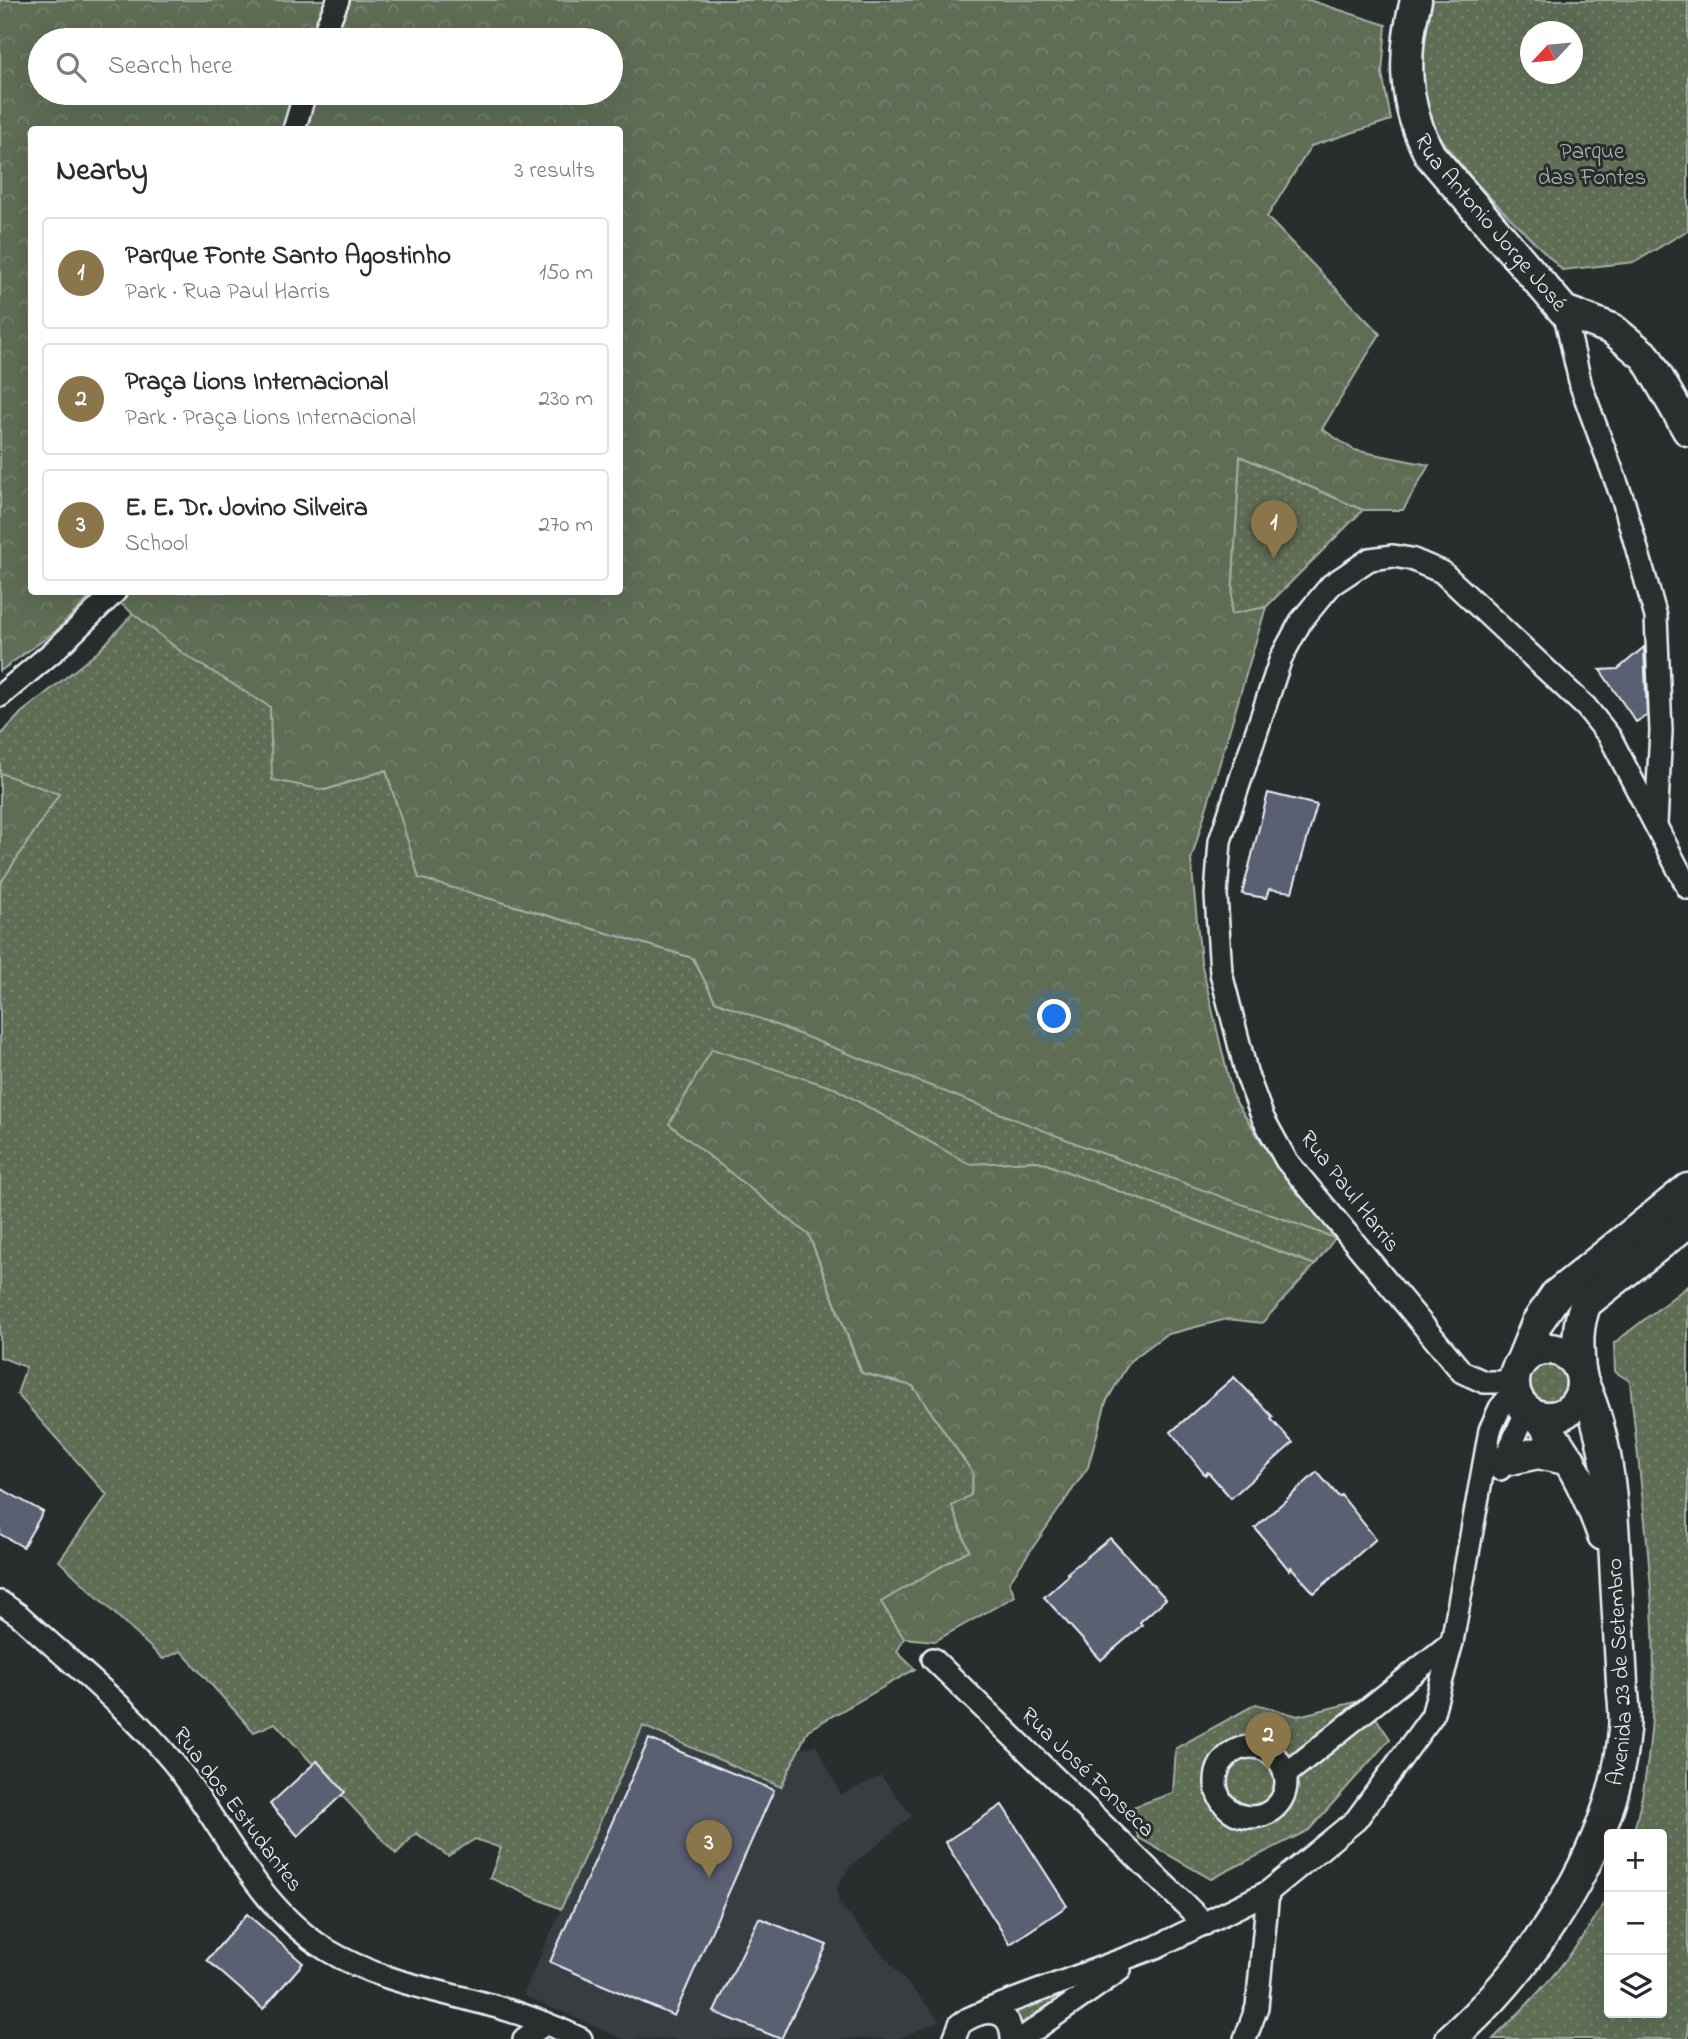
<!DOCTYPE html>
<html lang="en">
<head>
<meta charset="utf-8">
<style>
	body { margin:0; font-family:"Indie Flower",sans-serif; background:#f2f2f3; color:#2b2b33 }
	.controls { position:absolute; right:21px; bottom:21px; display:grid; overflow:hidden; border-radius:7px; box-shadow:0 7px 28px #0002 }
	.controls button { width:63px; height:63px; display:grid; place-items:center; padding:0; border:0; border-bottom:2px solid #e1e1e2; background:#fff; color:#2b2b33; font:35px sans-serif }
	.compass { position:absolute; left:1520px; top:21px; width:63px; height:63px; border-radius:50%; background:#fff; box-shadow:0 7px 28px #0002; rotate:244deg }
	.you { position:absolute; left:1055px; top:1017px; width:24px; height:24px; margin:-18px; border:5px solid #fff; border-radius:50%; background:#1a73e8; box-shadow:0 0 0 10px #1a73e833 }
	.badge { display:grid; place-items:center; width:46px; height:46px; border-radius:50%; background:#8a764a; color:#fff; font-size:23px; font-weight:700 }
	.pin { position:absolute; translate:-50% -58px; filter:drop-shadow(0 2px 4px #0008) }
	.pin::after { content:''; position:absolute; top:37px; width:24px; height:21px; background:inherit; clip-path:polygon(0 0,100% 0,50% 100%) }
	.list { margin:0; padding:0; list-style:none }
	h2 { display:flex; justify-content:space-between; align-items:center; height:91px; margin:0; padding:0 28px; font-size:30px }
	h2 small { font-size:23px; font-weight:400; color:#7c7c81 }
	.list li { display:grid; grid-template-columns:46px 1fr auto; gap:21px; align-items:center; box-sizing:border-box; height:112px; margin:0 14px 14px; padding:0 14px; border:2px solid #e1e1e2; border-radius:7px }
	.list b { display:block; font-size:26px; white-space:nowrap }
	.list p { margin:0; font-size:23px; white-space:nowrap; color:#7c7c81 }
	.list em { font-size:23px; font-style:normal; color:#7c7c81 }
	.icon { flex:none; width:38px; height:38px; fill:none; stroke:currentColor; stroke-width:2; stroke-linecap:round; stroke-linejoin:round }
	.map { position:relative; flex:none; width:1688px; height:2039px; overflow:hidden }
	.search { position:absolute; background:#fff; box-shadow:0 7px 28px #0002; left:28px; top:28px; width:595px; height:77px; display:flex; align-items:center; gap:18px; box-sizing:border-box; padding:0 24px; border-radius:38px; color:#7c7c81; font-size:26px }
	.panel { position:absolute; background:#fff; box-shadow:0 7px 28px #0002; left:28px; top:126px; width:595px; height:469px; border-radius:7px }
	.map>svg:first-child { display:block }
	.built { fill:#383c42 }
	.green { fill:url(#green-dots); stroke:#a3afa6; stroke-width:2; fill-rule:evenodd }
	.forest { fill:url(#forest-crowns); stroke:#a3afa6; stroke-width:2; fill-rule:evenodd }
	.building { fill:#5a5f71; stroke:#e8f1f8; stroke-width:2 }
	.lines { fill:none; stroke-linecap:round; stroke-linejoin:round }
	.street-casing { stroke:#e8f1f8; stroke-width:26 }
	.secondary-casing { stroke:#e8f1f8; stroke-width:35 }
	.street { stroke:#2a2d2e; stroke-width:21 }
	.secondary { stroke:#2a2d2e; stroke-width:30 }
	.labels { text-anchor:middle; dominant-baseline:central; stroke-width:6; stroke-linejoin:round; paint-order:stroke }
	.park-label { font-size:23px; fill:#aab6af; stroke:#2a2d2e }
	.street-label { font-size:23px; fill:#e8f1f8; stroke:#2a2d2e }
</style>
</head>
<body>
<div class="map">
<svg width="1688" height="2039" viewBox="0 0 1688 2039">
	<defs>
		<pattern id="green-dots" width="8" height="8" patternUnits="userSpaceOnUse" patternTransform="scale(1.75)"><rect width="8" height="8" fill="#5e6d55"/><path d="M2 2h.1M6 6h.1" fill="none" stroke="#75826e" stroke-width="1.8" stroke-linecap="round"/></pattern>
		<pattern id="forest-crowns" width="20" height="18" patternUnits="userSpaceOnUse" patternTransform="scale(1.75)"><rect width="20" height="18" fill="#5e6d55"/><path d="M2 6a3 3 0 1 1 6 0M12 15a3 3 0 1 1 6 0" fill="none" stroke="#75826e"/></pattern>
	</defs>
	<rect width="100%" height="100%" fill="#2a2d2e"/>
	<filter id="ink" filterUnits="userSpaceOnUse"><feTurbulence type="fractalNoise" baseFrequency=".0143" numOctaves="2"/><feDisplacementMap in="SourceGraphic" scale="14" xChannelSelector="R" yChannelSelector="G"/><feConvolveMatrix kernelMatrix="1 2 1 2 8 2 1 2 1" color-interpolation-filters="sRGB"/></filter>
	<g filter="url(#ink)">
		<path class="built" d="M 643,1726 L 770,1761 L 816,1744 L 841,1795 L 881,1776 L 912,1816 L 849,1868 L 837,1887 L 839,1904 L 940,2021 L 897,2039 L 623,2039 L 523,1995 Z"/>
		<g class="green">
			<path d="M 1433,0 L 1688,0 L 1688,230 L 1635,262 L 1562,270 C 1527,233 1450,165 1432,121 C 1417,83 1423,39 1433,0 ZM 1530,32 L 1572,32 L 1572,74 L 1530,74 Z"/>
			<path d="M 1240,456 L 1363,510 L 1266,607 L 1231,615 Z"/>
			<path d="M 133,613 L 184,654 L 271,707 L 325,790 L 386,770 L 420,878 L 693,958 L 715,1001 L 1335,1238 L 1315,1265 L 1038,1161 L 969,1164 L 834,1088 L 670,1124 L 809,1235 L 861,1373 L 913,1386 L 973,1473 L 971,1495 L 952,1506 L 969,1550 L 881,1602 L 904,1638 L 897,1652 L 915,1669 L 808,1730 L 781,1787 L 643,1726 L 561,1909 L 490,1878 L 501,1848 L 475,1839 L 448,1856 L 416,1833 L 396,1854 L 275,1723 L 254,1732 L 181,1651 L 163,1659 L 59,1561 L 107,1495 L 17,1394 L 26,1367 L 0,1357 L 0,884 L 59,794 L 0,774 L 0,736 L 21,713 L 99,651 Z"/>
			<path d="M 1688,1286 L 1688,2039 L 1493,2039 C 1538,1995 1581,1949 1609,1893 L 1609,2013 L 1662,2013 L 1662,1834 L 1633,1834 C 1674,1688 1644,1530 1630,1381 L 1615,1372 L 1614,1343 Z"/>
			<circle cx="1548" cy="1383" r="22"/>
			<path d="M 1364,1700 L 1390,1739 L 1309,1830 L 1211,1879 L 1139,1838 L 1127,1809 L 1173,1793 L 1176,1748 L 1256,1704 L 1298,1716 Z"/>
			<path d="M 1067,1989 L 1068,1993 L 1020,2029 L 1009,2008 Z"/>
		</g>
		<g class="forest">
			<path d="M 0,0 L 1309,0 L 1386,25 L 1382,73 L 1391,120 L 1311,146 L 1267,217 L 1380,334 L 1322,429 L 1354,450 L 1429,465 L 1403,510 L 1363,510 L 1240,456 L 1231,614 L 1266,607 L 1191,860 L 1201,962 L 1233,1097 L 1275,1163 L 1335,1238 L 1088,1148 L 715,1001 L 693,958 L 419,878 L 386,770 L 325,790 L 272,780 L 270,707 L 184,654 L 106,592 L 620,592 L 620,130 L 32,130 L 32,592 L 95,592 L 56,631 L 0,671 ZM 40,40 L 611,40 L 611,93 L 40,93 Z"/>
			<path d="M 0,773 L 59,794 L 0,884 Z"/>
			<path d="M 712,1049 L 834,1088 L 969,1164 L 1038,1161 L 1315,1265 L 1262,1323 L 1227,1319 L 1165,1335 L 1130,1361 L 1106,1402 L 1088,1467 L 1009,1582 L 1015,1596 L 935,1641 L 904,1638 L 881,1602 L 969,1550 L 952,1506 L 971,1495 L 973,1473 L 913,1386 L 862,1373 L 809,1235 L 669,1124 Z"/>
		</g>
		<g class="building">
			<path d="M 1644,647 L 1647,716 L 1636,722 L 1600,670 L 1618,669 Z"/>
			<path d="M 1268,793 L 1317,805 L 1292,892 L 1269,889 L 1266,898 L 1242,894 Z"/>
			<path d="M 1234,1377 L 1273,1417 L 1271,1419 L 1293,1443 L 1231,1498 L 1208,1472 L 1205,1475 L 1171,1432 Z"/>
			<path d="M 1317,1472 L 1339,1497 L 1341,1495 L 1376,1539 L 1314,1593 L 1291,1567 L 1289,1570 L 1255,1528 Z"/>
			<path d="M 0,1488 L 43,1512 L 23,1547 L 0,1534 Z"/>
			<path d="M 1110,1538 L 1166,1599 L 1140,1622 L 1142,1625 L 1101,1660 L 1044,1597 L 1069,1575 L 1067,1573 Z"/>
			<path d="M 649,1739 L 774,1790 L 674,2016 L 550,1962 Z"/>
			<path d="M 317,1761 L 345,1792 L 298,1836 L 270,1804 Z"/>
			<path d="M 1002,1805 L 1067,1906 L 1010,1944 L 945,1842 Z"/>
			<path d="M 247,1914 L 303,1963 L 263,2009 L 207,1960 Z"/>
			<path d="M 759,1918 L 827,1945 L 781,2039 L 714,2012 Z"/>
		</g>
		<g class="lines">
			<defs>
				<g id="street">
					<path d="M 321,40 L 338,0"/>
					<path d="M 294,130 L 305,93"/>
					<path d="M 1564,311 L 1581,386 L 1624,503 L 1656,617 L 1661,731 L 1656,823"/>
					<path d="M 0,696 L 55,650 L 115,592"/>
					<path d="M 1512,1382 L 1484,1382 L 1462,1372 L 1286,1160 L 1263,1118 L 1247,1075 L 1221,973 L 1216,895 L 1220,841 L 1281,658 L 1301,621 L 1331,585 L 1370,559 L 1393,556 L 1411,559 L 1442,572 L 1586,707 L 1610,737 L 1688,888"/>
					<path d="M 1500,1469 L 1527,1410"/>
					<path d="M 0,1602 L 19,1615 C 71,1663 128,1708 173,1762 C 224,1825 255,1906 327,1950 C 380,1982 438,1990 497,2007 C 526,2015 554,2026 581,2039"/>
					<path d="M 933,1659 L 1205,1924"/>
					<circle cx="1251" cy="1782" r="35"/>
					<path d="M 1285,1775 L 1452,1642"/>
					<path d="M 987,2010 L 1156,1947 L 1268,1892 L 1356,1820 L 1432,1716 L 1452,1642 L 1490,1430 L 1500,1408 L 1515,1390"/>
					<path d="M 524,2039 L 546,2023"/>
					<path d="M 954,2039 L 960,2024 C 981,2009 1011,2004 1012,2039"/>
					<path d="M 1021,2039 L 1120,1970"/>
					<path d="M 1245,2039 L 1257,2007 L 1268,1892"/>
				</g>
				<g id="secondary">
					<path id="s1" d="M 1416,0 C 1402,54 1403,105 1430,155 L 1564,311 L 1612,329 L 1646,357 L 1688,430"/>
					<circle cx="1548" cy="1383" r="34"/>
					<path d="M 1522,1360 L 1537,1323 L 1556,1295 L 1688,1189"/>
					<path d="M 1580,1371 C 1578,1346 1576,1327 1586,1303 L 1688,1222"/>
					<path d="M 1538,1416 C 1570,1458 1585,1485 1603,1535"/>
					<path d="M 1506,1460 L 1538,1453 L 1570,1460"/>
					<path id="s2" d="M 1451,2039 C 1535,1964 1615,1845 1624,1730 C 1626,1714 1623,1697 1622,1682 C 1620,1648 1618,1614 1616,1581 C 1613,1514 1611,1445 1583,1383"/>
				</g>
			</defs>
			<use href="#street" class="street-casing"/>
			<use href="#secondary" class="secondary-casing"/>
			<use href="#street" class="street"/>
			<use href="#secondary" class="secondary"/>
		</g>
	</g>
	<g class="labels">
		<g class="park-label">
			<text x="1592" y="152">Parque<tspan x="1592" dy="26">das Fontes</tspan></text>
		</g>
		<g class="street-label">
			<text stroke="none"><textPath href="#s1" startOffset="250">Rua Antonio Jorge José</textPath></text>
			<text transform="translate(1349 1192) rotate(52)">Rua Paul Harris</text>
			<text stroke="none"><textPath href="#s2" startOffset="420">Avenida 23 de Setembro</textPath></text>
			<text transform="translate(1087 1773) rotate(44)">Rua José Fonseca</text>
			<text transform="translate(237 1810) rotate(53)">Rua dos Estudantes</text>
		</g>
	</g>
</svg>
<div class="controls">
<button>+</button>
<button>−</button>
<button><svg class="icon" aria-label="layers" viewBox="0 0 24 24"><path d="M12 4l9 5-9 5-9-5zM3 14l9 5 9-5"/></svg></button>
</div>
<svg class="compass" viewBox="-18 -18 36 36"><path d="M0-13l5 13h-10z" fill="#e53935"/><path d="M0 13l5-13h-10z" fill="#7c7c81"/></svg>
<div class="you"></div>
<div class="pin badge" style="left:1274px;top:558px">1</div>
<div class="pin badge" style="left:1268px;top:1770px">2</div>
<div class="pin badge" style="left:709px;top:1878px">3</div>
<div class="search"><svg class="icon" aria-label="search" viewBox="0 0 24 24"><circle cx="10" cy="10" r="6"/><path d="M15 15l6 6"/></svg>Search here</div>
<section class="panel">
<h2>Nearby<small>3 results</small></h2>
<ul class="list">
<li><span class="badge">1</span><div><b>Parque Fonte Santo Agostinho</b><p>Park · Rua Paul Harris</p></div><em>150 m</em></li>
<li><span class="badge">2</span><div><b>Praça Lions Internacional</b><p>Park · Praça Lions Internacional</p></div><em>230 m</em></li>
<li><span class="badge">3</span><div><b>E. E. Dr. Jovino Silveira</b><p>School</p></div><em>270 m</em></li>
</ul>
</section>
</div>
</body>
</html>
